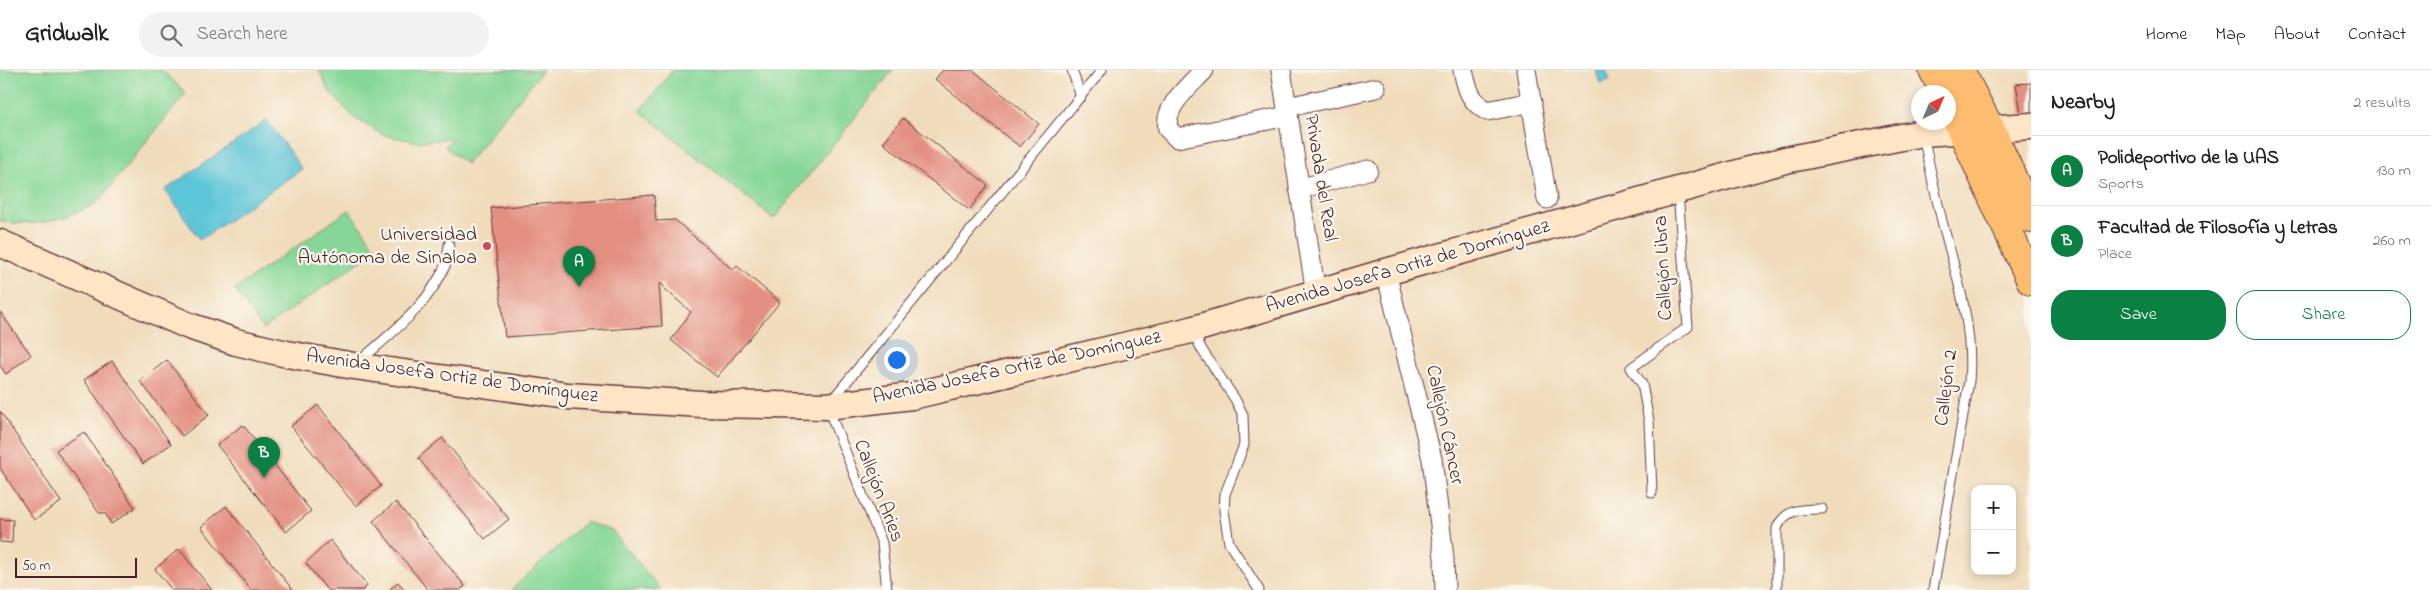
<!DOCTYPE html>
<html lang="en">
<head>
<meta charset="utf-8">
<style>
	body { margin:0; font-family:"Indie Flower",sans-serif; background:#f2f2f2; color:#202124 }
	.controls { position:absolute; right:15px; bottom:15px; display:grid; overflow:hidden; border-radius:10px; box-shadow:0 2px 8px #0003 }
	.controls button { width:45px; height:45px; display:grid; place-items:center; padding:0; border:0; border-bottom:1px solid #e0e0e0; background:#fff; color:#202124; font:25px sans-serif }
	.compass { position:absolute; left:1911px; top:15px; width:45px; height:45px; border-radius:50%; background:#fff; box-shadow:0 2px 8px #0003; rotate:44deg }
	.scale { position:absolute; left:15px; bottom:12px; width:122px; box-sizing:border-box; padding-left:5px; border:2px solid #4a1f2b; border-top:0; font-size:14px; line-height:18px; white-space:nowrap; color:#4a1f2b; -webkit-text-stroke:4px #fbf7ec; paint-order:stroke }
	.you { position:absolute; left:896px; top:289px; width:18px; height:18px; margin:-12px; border:4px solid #fff; border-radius:50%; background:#1a73e8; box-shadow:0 0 0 8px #1a73e833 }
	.badge { display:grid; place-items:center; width:32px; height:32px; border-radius:50%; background:#0b8043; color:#fff; font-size:16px; font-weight:700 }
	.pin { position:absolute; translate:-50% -41px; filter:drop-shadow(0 1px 2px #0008) }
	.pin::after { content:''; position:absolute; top:26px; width:18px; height:15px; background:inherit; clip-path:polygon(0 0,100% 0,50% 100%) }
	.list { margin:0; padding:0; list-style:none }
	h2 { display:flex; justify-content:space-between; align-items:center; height:65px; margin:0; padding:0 20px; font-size:21px }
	h2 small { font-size:16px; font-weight:400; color:#757577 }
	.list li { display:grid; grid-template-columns:32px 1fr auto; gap:15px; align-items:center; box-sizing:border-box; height:70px; padding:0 20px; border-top:1px solid #e0e0e0 }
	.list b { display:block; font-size:19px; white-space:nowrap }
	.list p { margin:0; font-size:16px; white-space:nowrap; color:#757577 }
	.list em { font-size:16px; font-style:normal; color:#757577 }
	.actions { display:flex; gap:10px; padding:15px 20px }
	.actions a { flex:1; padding:11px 0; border:1px solid #0b8043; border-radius:20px; text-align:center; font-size:18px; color:#0b8043 }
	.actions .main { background:#0b8043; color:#fff }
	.icon { flex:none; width:28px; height:28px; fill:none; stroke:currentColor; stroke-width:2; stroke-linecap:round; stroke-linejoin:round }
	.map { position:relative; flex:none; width:2031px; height:520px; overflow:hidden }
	header { display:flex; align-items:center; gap:30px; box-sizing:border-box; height:70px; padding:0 25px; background:#fff; border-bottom:1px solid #e0e0e0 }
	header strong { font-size:24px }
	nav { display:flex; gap:28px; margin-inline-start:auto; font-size:18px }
	.search { width:350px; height:45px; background:#f2f2f2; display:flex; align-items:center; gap:12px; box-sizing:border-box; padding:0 18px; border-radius:28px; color:#757577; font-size:19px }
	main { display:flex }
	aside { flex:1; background:#fff }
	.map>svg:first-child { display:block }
	.green { fill:#86d797; stroke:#687b61 }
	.water { fill:#5cc5d8; stroke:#537282 }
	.building { fill:#e39082 }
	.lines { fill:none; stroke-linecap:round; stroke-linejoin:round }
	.lane-casing { stroke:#633b41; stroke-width:11 }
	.street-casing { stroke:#633b41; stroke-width:21 }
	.secondary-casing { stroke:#633b41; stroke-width:29 }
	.primary-casing { stroke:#633b41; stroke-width:30 }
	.lane { stroke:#fff; stroke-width:9 }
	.street { stroke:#fff; stroke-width:19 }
	.secondary { stroke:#fee5c5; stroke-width:26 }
	.primary { stroke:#fcbd6f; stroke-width:28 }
	.poi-dot { fill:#d1495b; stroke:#fbf7ec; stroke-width:2 }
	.labels { text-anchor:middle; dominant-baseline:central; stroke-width:4.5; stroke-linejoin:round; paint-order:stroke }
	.street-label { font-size:20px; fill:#4a1f2b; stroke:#fbf7ec }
	.poi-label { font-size:20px; fill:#4a1f2b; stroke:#fbf7ec; text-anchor:end }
</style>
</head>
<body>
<header>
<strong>Gridwalk</strong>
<div class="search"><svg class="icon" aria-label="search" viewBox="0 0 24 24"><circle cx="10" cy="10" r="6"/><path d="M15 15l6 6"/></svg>Search here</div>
<nav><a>Home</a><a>Map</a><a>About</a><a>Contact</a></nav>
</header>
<main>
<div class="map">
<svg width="2031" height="520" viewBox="0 0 2031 520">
	<rect width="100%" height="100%" fill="#fbf7ec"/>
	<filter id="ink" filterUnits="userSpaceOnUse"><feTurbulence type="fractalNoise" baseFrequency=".02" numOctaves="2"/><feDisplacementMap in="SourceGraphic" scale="10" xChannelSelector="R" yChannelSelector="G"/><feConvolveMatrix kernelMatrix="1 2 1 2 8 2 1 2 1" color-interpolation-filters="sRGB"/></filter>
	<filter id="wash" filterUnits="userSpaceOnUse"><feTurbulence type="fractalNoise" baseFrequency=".0096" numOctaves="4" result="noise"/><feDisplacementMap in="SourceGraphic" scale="20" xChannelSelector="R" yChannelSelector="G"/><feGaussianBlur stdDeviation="1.12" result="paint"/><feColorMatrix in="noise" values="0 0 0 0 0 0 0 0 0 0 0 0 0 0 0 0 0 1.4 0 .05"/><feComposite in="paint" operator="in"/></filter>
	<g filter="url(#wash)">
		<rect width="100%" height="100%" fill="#f0dcbb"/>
		<g class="green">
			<path d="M 0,0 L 162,0 L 186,23 L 97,133 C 63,150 37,158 0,151 Z"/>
			<path d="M 319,0 L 543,0 L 466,94 L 445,77 L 452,68 L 418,72 L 383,65 L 353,47 L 329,21 Z"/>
			<path d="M 673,0 L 893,0 L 774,149 L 640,41 Z"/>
			<path d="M 349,140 L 377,180 L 263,259 L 235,219 Z"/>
			<path d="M 586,452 L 612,461 L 661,520 L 514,520 L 512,519 Z"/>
		</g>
		<g class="water">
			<path d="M 1596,0 L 1606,0 L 1610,11 L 1600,14 Z"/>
			<path d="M 267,50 L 302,99 L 200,170 L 165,120 Z"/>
		</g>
		<g id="blocks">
			<g class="building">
				<path d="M 943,0 L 973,0 L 1039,54 L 1020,77 L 935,9 Z"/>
				<path d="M 2031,13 L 2031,42 L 2021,43 L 2016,14 Z"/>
				<path d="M 903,48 L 988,115 L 969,140 L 883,73 Z"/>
				<path d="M 654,125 L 656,151 L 675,150 L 733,200 L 737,196 L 780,232 L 717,307 L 671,270 L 691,242 L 665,219 L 662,214 L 659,214 L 662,256 L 505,267 L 491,138 Z"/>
				<path d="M 0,242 L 31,285 L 6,304 L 0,296 Z"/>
				<path d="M 167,290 L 209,345 L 182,366 L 140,311 Z"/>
				<path d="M 112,291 L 171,374 L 143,394 L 84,310 Z"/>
				<path d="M 318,335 L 381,416 L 356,436 L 291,356 Z"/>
				<path d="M 0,341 L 61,432 L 34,450 L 0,398 Z"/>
				<path d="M 243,355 L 311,441 L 286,462 L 217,375 Z"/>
				<path d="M 84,362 L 135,438 L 111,454 L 105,443 L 99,443 L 56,380 Z"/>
				<path d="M 442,368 L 509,449 L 485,469 L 418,388 Z"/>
				<path d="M 396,432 L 465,516 L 460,520 L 428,520 L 373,451 Z"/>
				<path d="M 226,436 L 293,520 L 251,520 L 201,457 Z"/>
				<path d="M 0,449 L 13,450 L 12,473 L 0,472 Z"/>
				<path d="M 330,470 L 367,515 L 364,520 L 327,520 L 306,493 Z"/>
				<path d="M 179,479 L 212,520 L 172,520 L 155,499 Z"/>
				<path d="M 398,512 L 405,520 L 389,520 Z"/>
			</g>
		</g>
	</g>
	<g filter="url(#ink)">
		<use href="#blocks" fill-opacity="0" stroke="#633b41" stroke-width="1"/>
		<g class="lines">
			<defs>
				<g id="lane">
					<path d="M 1072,0 L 1081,27"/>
					<path d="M 1923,65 C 1929,94 1935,123 1942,151 C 1956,204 1974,256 1969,311 L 1933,520"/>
					<path d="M 1193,262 L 1202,280 L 1235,329 L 1243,345 L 1244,375 L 1225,424 L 1224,441 L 1229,473 L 1259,520"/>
					<path d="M 360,291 C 391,263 428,236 445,196 C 448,190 448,181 449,174"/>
					<path d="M 1652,423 L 1649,351 L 1642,314 L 1631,298 L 1688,257 L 1678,122"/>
					<path d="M 887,520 L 882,473 L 827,336 L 1102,0"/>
					<path d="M 1777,520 L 1777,458 C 1786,438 1803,439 1822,439"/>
				</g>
				<g id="street">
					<path d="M 1204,0 C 1191,15 1163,36 1168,59 L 1177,68 L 1288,46"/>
					<path d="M 1281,0 L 1316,224"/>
					<path d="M 1463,0 C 1467,19 1470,31 1487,41 L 1532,32"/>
					<path d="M 1526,0 L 1547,129"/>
					<path d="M 1287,37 L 1376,18"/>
					<path d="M 1299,119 L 1368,100"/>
					<path d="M 1386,202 L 1432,389 L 1444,488 L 1445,520"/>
				</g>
				<path id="secondary" d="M 0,173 L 189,256 L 236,272 L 287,284 L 354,296 L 568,326 L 702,334 L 827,336 L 912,326 L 1191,260 L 1386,202 L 1785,90 L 1922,63 L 2031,56"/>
				<g id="primary">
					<path d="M 1933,0 L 1944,22"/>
					<path d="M 1960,0 L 1991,60 L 2031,149"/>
					<path d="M 1948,31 L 2031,211"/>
				</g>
			</defs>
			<use href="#lane" class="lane-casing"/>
			<use href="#street" class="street-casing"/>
			<use href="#secondary" class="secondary-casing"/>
			<use href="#primary" class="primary-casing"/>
			<use href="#lane" class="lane"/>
			<use href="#street" class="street"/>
			<use href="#secondary" class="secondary"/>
			<use href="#primary" class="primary"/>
		</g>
	</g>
	<circle class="poi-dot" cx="487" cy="176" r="5"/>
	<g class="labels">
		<g class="street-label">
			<text transform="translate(1320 108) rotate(81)">Privada del Real</text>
			<text transform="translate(1408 197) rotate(-16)">Avenida Josefa Ortiz de Domínguez</text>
			<text transform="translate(1664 198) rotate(-93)">Callejón Libra</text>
			<text transform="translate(1017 298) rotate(-12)">Avenida Josefa Ortiz de Domínguez</text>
			<text transform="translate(452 307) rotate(8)">Avenida Josefa Ortiz de Domínguez</text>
			<text transform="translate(1947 318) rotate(-83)">Callejón 2</text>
			<text transform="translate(1444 355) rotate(78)">Callejón Cáncer</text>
			<text transform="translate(878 421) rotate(69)">Callejón Aries</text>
		</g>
		<g class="poi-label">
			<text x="477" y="165">Universidad<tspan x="477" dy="23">Autónoma de Sinaloa</tspan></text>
		</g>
	</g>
</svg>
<div class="controls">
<button>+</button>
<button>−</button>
</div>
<svg class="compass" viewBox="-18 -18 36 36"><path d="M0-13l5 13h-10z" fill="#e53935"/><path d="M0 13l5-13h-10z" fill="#757577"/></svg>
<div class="scale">50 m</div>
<div class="you"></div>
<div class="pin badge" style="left:579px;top:217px">A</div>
<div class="pin badge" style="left:264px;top:408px">B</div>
</div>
<aside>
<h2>Nearby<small>2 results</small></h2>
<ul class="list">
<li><span class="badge">A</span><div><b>Polideportivo de la UAS</b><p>Sports</p></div><em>130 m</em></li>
<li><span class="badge">B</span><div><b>Facultad de Filosofía y Letras</b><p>Place</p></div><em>260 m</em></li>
</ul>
<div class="actions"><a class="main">Save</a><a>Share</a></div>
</aside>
</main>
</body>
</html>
